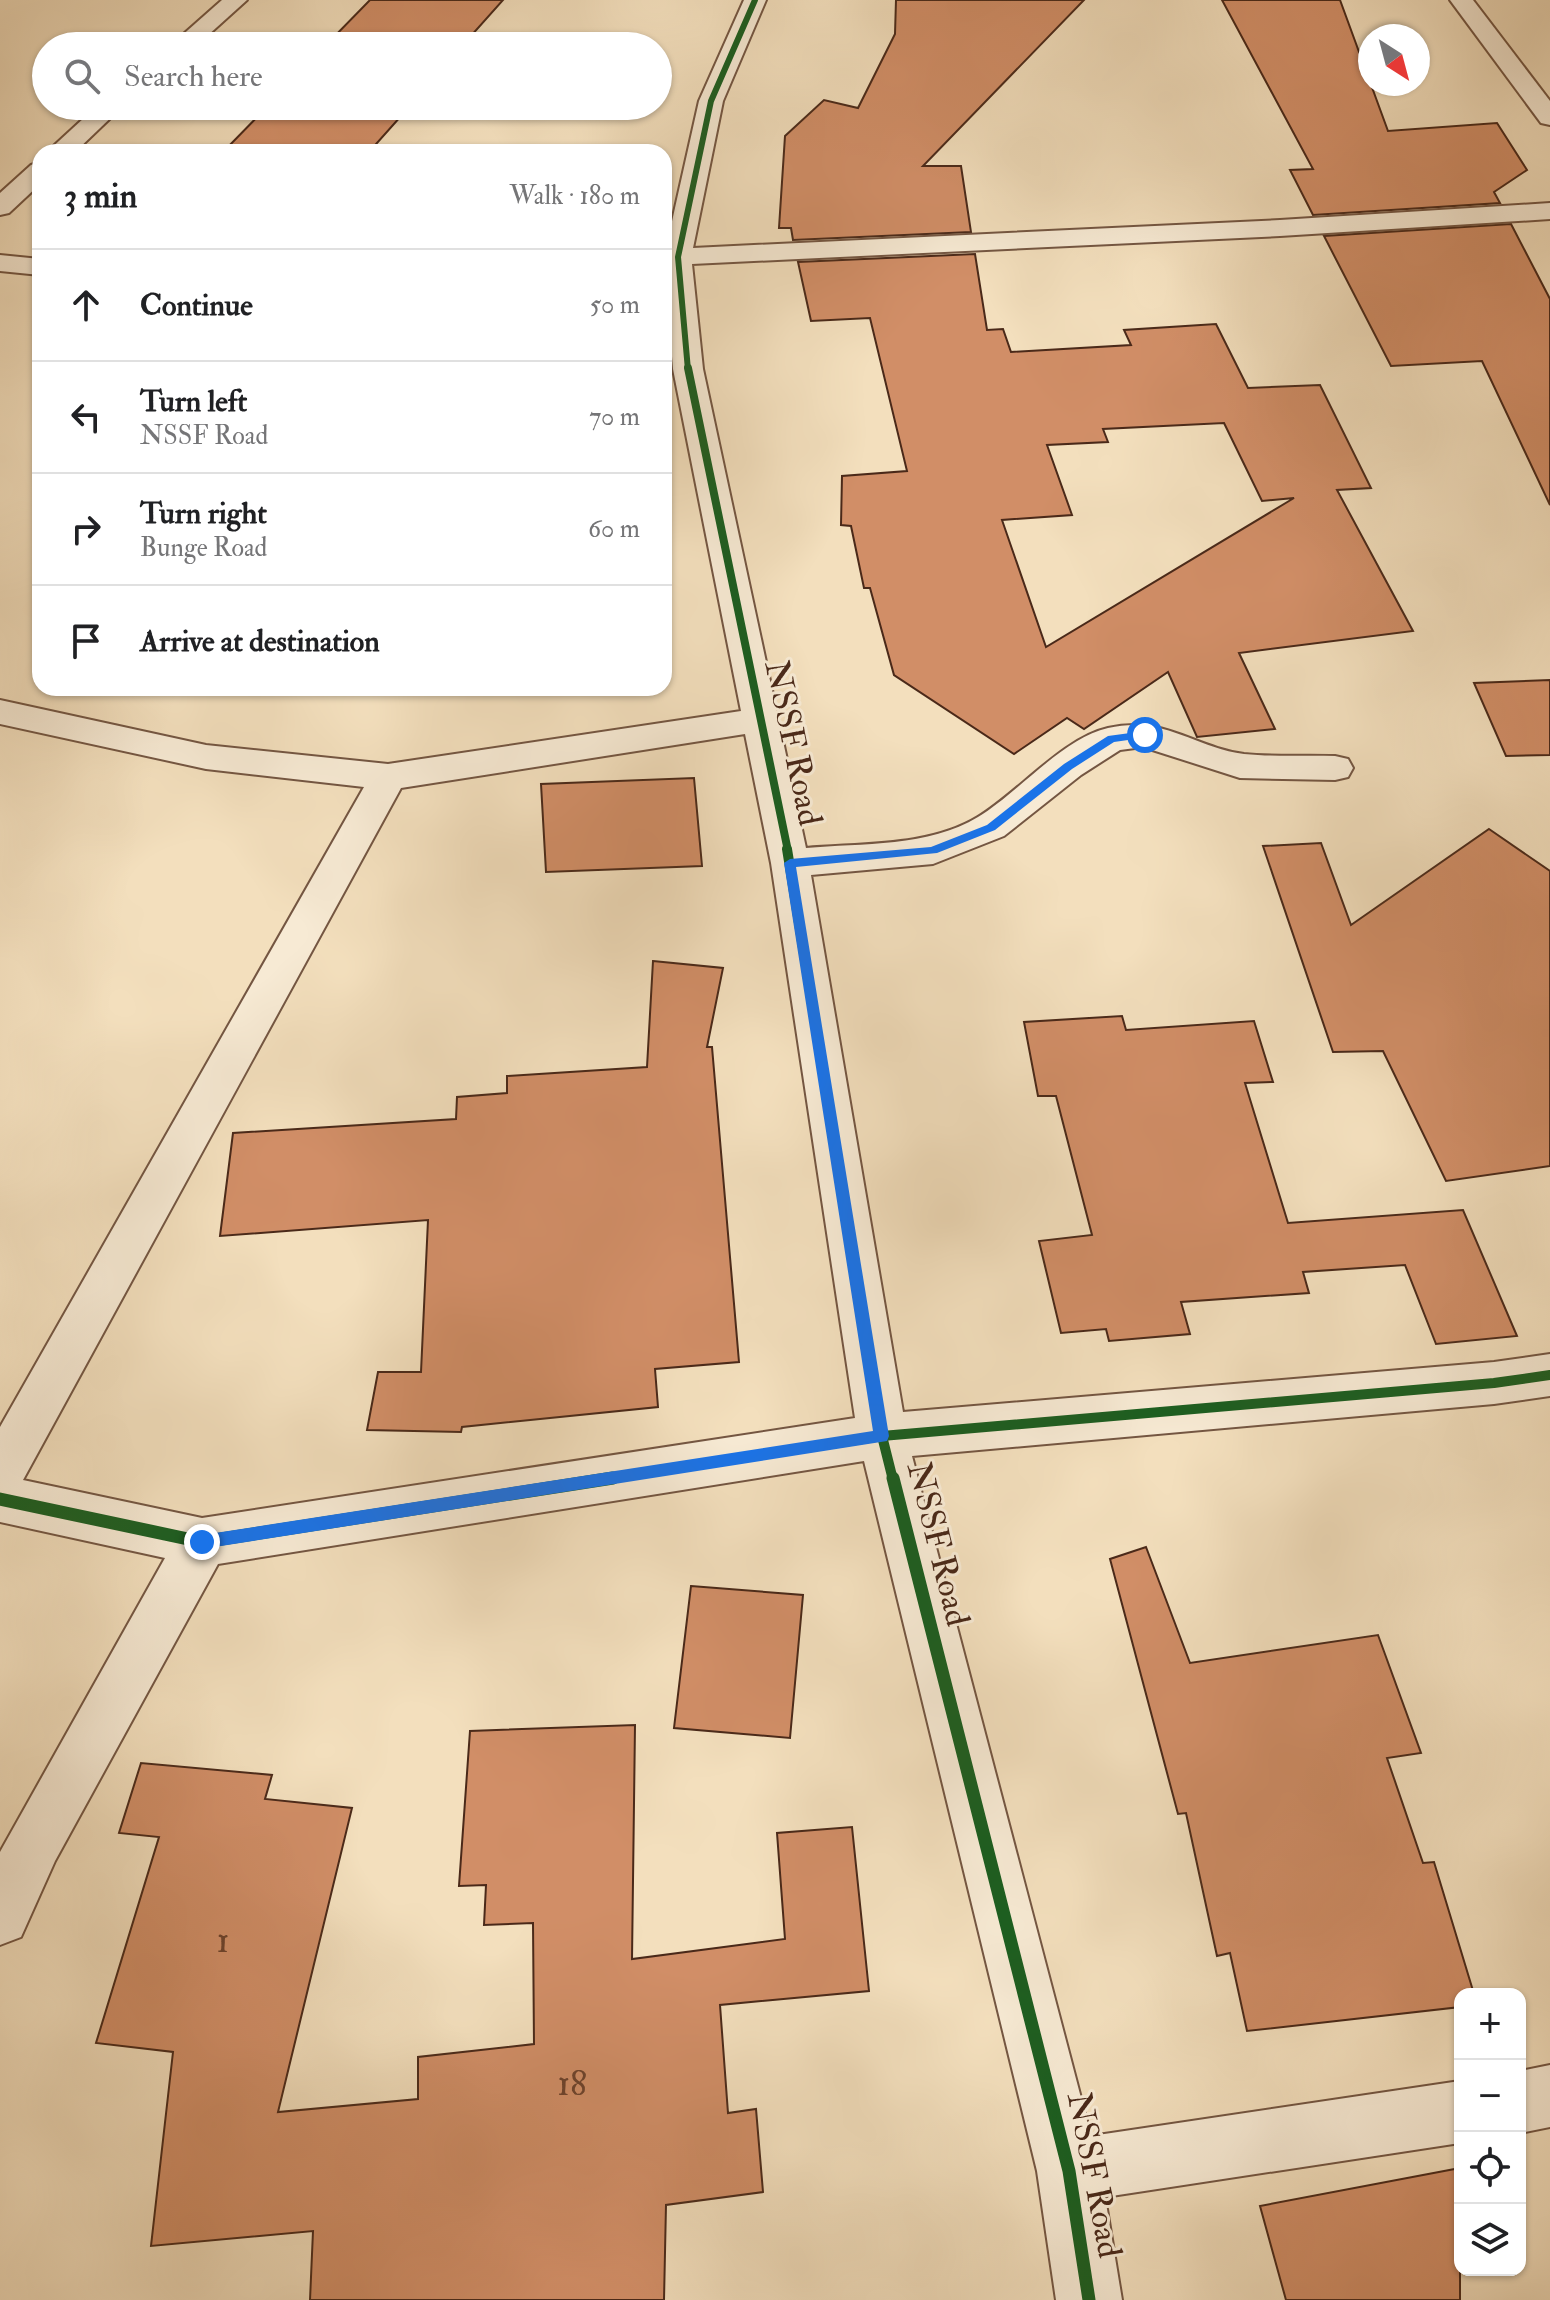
<!DOCTYPE html>
<html lang="en">
<head>
<meta charset="utf-8">
<style>
	body { margin:0; font-family:"IM FELL Double Pica",serif; background:#f6f6f6; color:#202124 }
	.controls { position:absolute; right:24px; bottom:24px; display:grid; overflow:hidden; border-radius:16px; box-shadow:0 2px 6px #0004 }
	.controls button { width:72px; height:72px; display:grid; place-items:center; padding:0; border:0; border-bottom:2px solid #e0e0e0; background:#fff; color:#202124; font:40px sans-serif }
	.compass { position:absolute; left:1358px; top:24px; width:72px; height:72px; border-radius:50%; background:#fff; box-shadow:0 2px 6px #0004; rotate:144deg }
	.stop { position:absolute; width:24px; height:24px; margin:-18px; border:6px solid #1a73e8; border-radius:50%; background:#fff }
	.stop.end { background:#1a73e8; border-color:#fff; box-shadow:0 2px 8px #0008 }
	.list { margin:0; padding:0; list-style:none }
	h2 { display:flex; justify-content:space-between; align-items:center; height:104px; margin:0; padding:0 32px; font-size:34px }
	h2 small { font-size:26px; font-weight:400; color:#757577 }
	.list li { display:grid; grid-template-columns:52px 1fr auto; gap:24px; align-items:center; box-sizing:border-box; height:112px; padding:0 32px; border-top:2px solid #e0e0e0 }
	.list b { display:block; font-size:30px; white-space:nowrap }
	.list p { margin:0; font-size:26px; white-space:nowrap; color:#757577 }
	.list em { font-size:26px; font-style:normal; color:#757577 }
	.icon { flex:none; width:44px; height:44px; fill:none; stroke:currentColor; stroke-width:2; stroke-linecap:round; stroke-linejoin:round }
	.map { position:relative; flex:none; width:1550px; height:2300px; overflow:hidden }
	.search { position:absolute; background:#fff; box-shadow:0 2px 6px #0004; left:32px; top:32px; width:640px; height:88px; display:flex; align-items:center; gap:20px; box-sizing:border-box; padding:0 28px; border-radius:44px; color:#757577; font-size:30px }
	.panel { position:absolute; background:#fff; box-shadow:0 2px 6px #0004; left:32px; top:144px; width:640px; height:552px; border-radius:24px }
	.map>svg:first-child { display:block }
	.building { fill:#d18e67; stroke:#4a2919; stroke-width:2; fill-rule:evenodd }
	.lines { fill:none; stroke-linecap:round; stroke-linejoin:round }
	.street-casing { stroke:#745642; stroke-width:4 }
	.street { fill:#f7ead4; fill-rule:evenodd }
	.cycleway-far3-casing { stroke:#f7ead4; stroke-width:9 }
	.cycleway-far2-casing { stroke:#f7ead4; stroke-width:12 }
	.cycleway-far1-casing { stroke:#f7ead4; stroke-width:15 }
	.cycleway-casing { stroke:#f7ead4; stroke-width:18 }
	.cycleway-far3 { stroke:#1b5e20; stroke-width:6 }
	.cycleway-far2 { stroke:#1b5e20; stroke-width:8 }
	.cycleway-far1 { stroke:#1b5e20; stroke-width:10 }
	.cycleway { stroke:#1b5e20; stroke-width:13 }
	.route { fill:#1a73e8 }
	.labels { text-anchor:middle; dominant-baseline:central; stroke-width:6; stroke-linejoin:round; paint-order:stroke }
	.street-label { font-size:34px; fill:#4a2919; stroke:#f7ead4 }
	.near-number-label { font-size:36px; fill:#6c422c }
</style>
</head>
<body>
<div class="map">
<svg width="1550" height="2300" viewBox="0 0 1550 2300">
	<rect width="100%" height="100%" fill="#f3dfbd"/>
	<filter id="stains"><feTurbulence type="fractalNoise" baseFrequency=".0025" numOctaves="4"/><feColorMatrix values="0 0 0 0 .2 0 0 0 0 .09 0 0 0 0 .02 0 0 0 .5 -.17"/></filter>
	<radialGradient id="worn" r=".72"><stop offset=".6" stop-color="#630" stop-opacity="0"/><stop offset="1" stop-color="#630" stop-opacity=".3"/></radialGradient>
	<g class="building">
		<path d="M 370,0 L 503,0 L 462,46 L 325,46 Z"/>
		<path d="M 896,0 L 1084,0 L 923,166 L 961,166 L 971,232 L 793,240 L 791,228 L 779,228 L 785,136 L 824,100 L 858,108 L 895,34 Z"/>
		<path d="M 1222,0 L 1340,0 L 1388,131 L 1497,123 L 1527,170 L 1494,192 L 1500,203 L 1313,215 L 1290,170 L 1313,169 Z"/>
		<path d="M 268,106 L 410,106 L 369,152 L 223,152 Z"/>
		<path d="M 1511,224 L 1550,299 L 1550,505 L 1482,361 L 1391,366 L 1324,236 Z"/>
		<path d="M 975,254 L 987,330 L 1003,329 L 1011,352 L 1131,345 L 1124,330 L 1216,324 L 1248,388 L 1320,385 L 1371,488 L 1337,490 L 1413,631 L 1239,653 L 1275,729 L 1197,737 L 1168,672 L 1084,729 L 1067,718 L 1014,754 L 894,675 L 870,588 L 864,588 L 851,526 L 841,525 L 842,476 L 907,471 L 870,318 L 811,321 L 798,262 ZM 1224,423 L 1262,501 L 1294,498 L 1046,647 L 1002,520 L 1072,515 L 1047,445 L 1108,442 L 1103,429 Z"/>
		<path d="M 1550,680 L 1550,755 L 1506,756 L 1474,683 Z"/>
		<path d="M 694,778 L 702,866 L 546,872 L 541,784 Z"/>
		<path d="M 1489,829 L 1550,871 L 1550,1166 L 1446,1181 L 1383,1051 L 1333,1052 L 1263,846 L 1321,843 L 1351,925 Z"/>
		<path d="M 653,961 L 723,968 L 707,1047 L 712,1047 L 739,1362 L 655,1369 L 658,1407 L 462,1427 L 461,1432 L 367,1430 L 378,1372 L 421,1372 L 428,1220 L 220,1236 L 233,1133 L 456,1119 L 457,1097 L 507,1093 L 507,1076 L 647,1067 Z"/>
		<path d="M 1122,1016 L 1126,1030 L 1254,1021 L 1273,1082 L 1245,1083 L 1288,1223 L 1463,1210 L 1517,1336 L 1436,1344 L 1405,1265 L 1303,1272 L 1309,1293 L 1181,1302 L 1190,1334 L 1109,1341 L 1106,1329 L 1061,1333 L 1039,1241 L 1092,1235 L 1056,1096 L 1038,1096 L 1024,1022 Z"/>
		<path d="M 1146,1547 L 1190,1663 L 1378,1635 L 1421,1753 L 1387,1758 L 1423,1863 L 1434,1862 L 1474,1994 L 1460,1994 L 1460,2007 L 1247,2031 L 1230,1953 L 1217,1956 L 1186,1813 L 1178,1814 L 1110,1559 Z"/>
		<path d="M 691,1586 L 803,1595 L 790,1738 L 674,1728 Z"/>
		<path d="M 635,1725 L 632,1959 L 785,1939 L 777,1833 L 852,1827 L 869,1991 L 720,2005 L 728,2113 L 756,2109 L 763,2192 L 666,2205 L 664,2300 L 310,2300 L 313,2231 L 151,2246 L 173,2052 L 96,2043 L 159,1837 L 119,1833 L 141,1763 L 272,1775 L 265,1799 L 352,1808 L 278,2112 L 418,2099 L 418,2057 L 534,2044 L 533,1923 L 484,1925 L 486,1885 L 459,1886 L 470,1731 Z"/>
		<path d="M 1460,2168 L 1460,2300 L 1286,2300 L 1260,2206 Z"/>
	</g>
	<g class="lines">
		<defs>
			<g id="street">
				<path d="M 222,0 L 247,0 L 196,46 L 170,46 Z"/>
				<path d="M 744,0 L 766,0 L 723,101 L 693,248 L 1280,220 L 1550,203 L 1550,219 L 1280,236 L 692,264 L 703,369 L 806,848 C 862,843 929,847 978,817 C 1018,793 1063,738 1108,728 C 1164,715 1193,747 1244,754 C 1273,757 1305,755 1335,756 L 1348,759 L 1353,768 L 1348,777 L 1335,780 L 1240,778 L 1143,747 L 1120,750 L 1081,775 L 1004,836 L 933,864 L 811,875 L 903,1412 L 1494,1362 L 1550,1354 L 1550,1396 L 1494,1404 L 912,1456 L 1091,2136 L 1460,2081 L 1460,2143 L 1105,2197 L 1122,2300 L 1056,2300 L 1037,2171 L 864,1461 L 218,1564 L 55,1861 L 21,1937 L 0,1945 L 0,1852 L 165,1558 L 0,1522 L 0,1427 L 364,787 L 206,769 L 0,724 L 0,700 L 206,745 L 388,764 L 741,711 L 673,369 L 664,257 L 699,101 ZM 745,734 L 771,863 L 855,1418 L 202,1518 L 23,1480 L 401,788 Z"/>
				<path d="M 1450,0 L 1473,0 L 1550,101 L 1550,125 L 1541,123 Z"/>
				<path d="M 97,106 L 123,106 L 75,152 L 47,152 Z"/>
				<path d="M 40,162 L 40,184 L 9,213 L 0,215 L 0,193 L 31,165 Z"/>
				<path d="M 0,255 L 40,259 L 40,275 L 0,271 Z"/>
				<path d="M 1550,2065 L 1550,2127 L 1520,2133 L 1520,2071 Z"/>
			</g>
		</defs>
		<use href="#street" class="street-casing"/>
		<use href="#street" class="street"/>
		<defs>
			<path id="cycleway-far3" d="M 688,370 L 678,257 L 711,101 L 755,0"/>
			<path id="cycleway-far2" d="M 688,368 L 788,851"/>
			<g id="cycleway-far1">
				<path d="M 787,849 L 882,1436 L 893,1480"/>
				<path d="M 600,1480 L 882,1436 L 1494,1383 L 1550,1375"/>
			</g>
			<g id="cycleway">
				<path d="M 893,1478 L 1069,2171 L 1089,2300"/>
				<path d="M 0,1499 L 202,1542 L 613,1478"/>
			</g>
		</defs>
		<use href="#cycleway-far3" class="cycleway-far3-casing"/>
		<use href="#cycleway-far2" class="cycleway-far2-casing"/>
		<use href="#cycleway-far1" class="cycleway-far1-casing"/>
		<use href="#cycleway" class="cycleway-casing"/>
		<use href="#cycleway-far3" class="cycleway-far3"/>
		<use href="#cycleway-far2" class="cycleway-far2"/>
		<use href="#cycleway-far1" class="cycleway-far1"/>
		<use href="#cycleway" class="cycleway"/>
	</g>
	<path class="route" d="M 1145,731 L 1149,732 L 1149,737 L 1114,742 L 1072,769 L 995,830 L 937,853 L 796,867 L 889,1436 L 887,1441 L 202,1549 L 197,1547 L 195,1542 L 202,1535 L 873,1431 L 784,863 L 790,859 L 931,847 L 987,825 L 1064,764 L 1108,736 Z"/>
	<g class="labels">
		<g class="street-label">
			<text transform="translate(793 743) rotate(78)">NSSF Road</text>
			<text transform="translate(938 1544) rotate(76)">NSSF Road</text>
			<text transform="translate(1094 2175) rotate(79)">NSSF Road</text>
		</g>
		<g class="near-number-label">
			<text x="223" y="1940">1</text>
			<text x="572" y="2083">18</text>
		</g>
	</g>
	<rect width="100%" height="100%" filter="url(#stains)"/>
	<rect width="100%" height="100%" fill="url(#worn)"/>
</svg>
<div class="controls">
<button>+</button>
<button>−</button>
<button><svg class="icon" aria-label="locate" viewBox="0 0 24 24"><circle cx="12" cy="12" r="6"/><path d="M12 2v4M12 18v4M2 12h4M18 12h4"/></svg></button>
<button><svg class="icon" aria-label="layers" viewBox="0 0 24 24"><path d="M12 4l9 5-9 5-9-5zM3 14l9 5 9-5"/></svg></button>
</div>
<svg class="compass" viewBox="-18 -18 36 36"><path d="M0-13l5 13h-10z" fill="#e53935"/><path d="M0 13l5-13h-10z" fill="#757577"/></svg>
<div class="stop" style="left:1145px;top:735px"></div>
<div class="stop end" style="left:202px;top:1542px"></div>
<div class="search"><svg class="icon" aria-label="search" viewBox="0 0 24 24"><circle cx="10" cy="10" r="6"/><path d="M15 15l6 6"/></svg>Search here</div>
<section class="panel">
<h2>3 min<small>Walk · 180 m</small></h2>
<ul class="list">
<li><svg class="icon" aria-label="ahead" viewBox="0 0 24 24"><path d="M12 20V5M6 11l6-6 6 6"/></svg><div><b>Continue</b></div><em>50 m</em></li>
<li><svg class="icon" aria-label="left" viewBox="0 0 24 24"><path d="M17 20v-9H6M10 6l-5 5 5 5"/></svg><div><b>Turn left</b><p>NSSF Road</p></div><em>70 m</em></li>
<li><svg class="icon" aria-label="right" viewBox="0 0 24 24"><path d="M7 20v-9h11M14 6l5 5-5 5"/></svg><div><b>Turn right</b><p>Bunge Road</p></div><em>60 m</em></li>
<li><svg class="icon" aria-label="arrive" viewBox="0 0 24 24"><path d="M6 21V4h12l-3 4 3 4H6"/></svg><div><b>Arrive at destination</b></div></li>
</ul>
</section>
</div>
</body>
</html>
